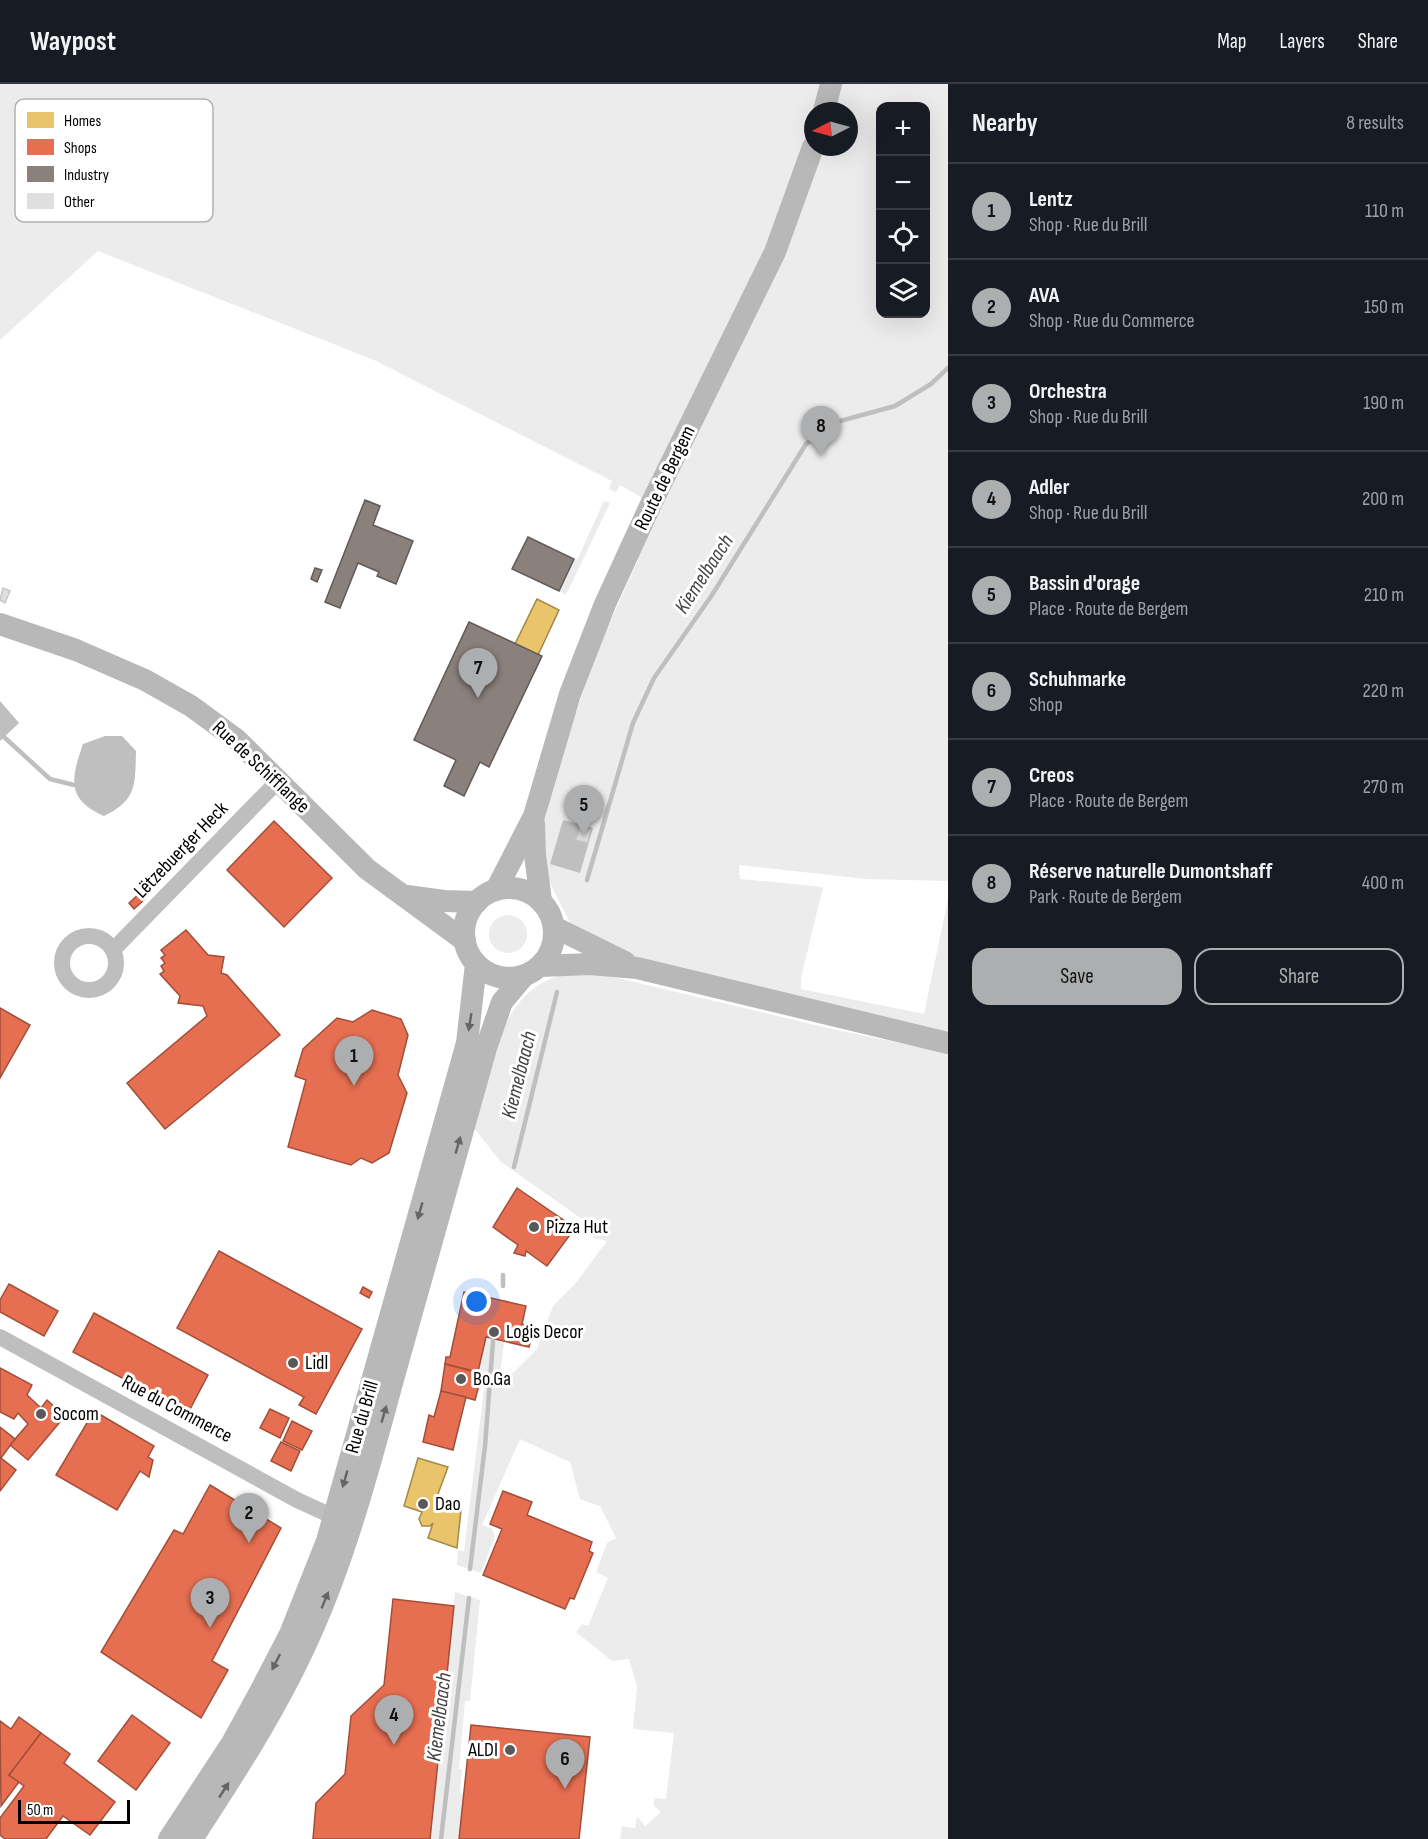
<!DOCTYPE html>
<html lang="en">
<head>
<meta charset="utf-8">
<style>
	body { margin:0; font-family:"Sofia Sans Condensed",sans-serif; background:#242831; color:#f1f3f6 }
	.controls { position:absolute; right:18px; top:18px; display:grid; overflow:hidden; border-radius:12px; box-shadow:0 6px 24px #0002 }
	.controls button { width:54px; height:54px; display:grid; place-items:center; padding:0; border:0; border-bottom:2px solid #363941; background:#171b24; color:#f1f3f6; font:30px sans-serif }
	.compass { position:absolute; left:804px; top:18px; width:54px; height:54px; border-radius:50%; background:#171b24; box-shadow:0 6px 24px #0002; rotate:264deg }
	.scale { position:absolute; left:18px; bottom:15px; width:112px; box-sizing:border-box; padding-left:6px; border:3px solid #000; border-top:0; font-size:16px; line-height:21px; white-space:nowrap; color:#000; -webkit-text-stroke:4px #fff; paint-order:stroke }
	.you { position:absolute; left:477px; top:1218px; width:21px; height:21px; margin:-15px; border:4px solid #fff; border-radius:50%; background:#1a73e8; box-shadow:0 0 0 9px #1a73e833 }
	.badge { display:grid; place-items:center; width:39px; height:39px; border-radius:50%; background:#adaeaf; color:#111; font-size:20px; font-weight:700 }
	.pin { position:absolute; translate:-50% -50px; filter:drop-shadow(0 2px 3px #0008) }
	.pin::after { content:''; position:absolute; top:32px; width:21px; height:18px; background:inherit; clip-path:polygon(0 0,100% 0,50% 100%) }
	.list { margin:0; padding:0; list-style:none }
	h2 { display:flex; justify-content:space-between; align-items:center; height:78px; margin:0; padding:0 24px; font-size:26px }
	h2 small { font-size:20px; font-weight:400; color:#9ea1a6 }
	.list li { display:grid; grid-template-columns:39px 1fr auto; gap:18px; align-items:center; box-sizing:border-box; height:96px; padding:0 24px; border-top:2px solid #363941 }
	.list b { display:block; font-size:22px; white-space:nowrap }
	.list p { margin:0; font-size:20px; white-space:nowrap; color:#9ea1a6 }
	.list em { font-size:20px; font-style:normal; color:#9ea1a6 }
	.actions { display:flex; gap:12px; padding:18px 24px }
	.actions a { flex:1; padding:14px 0; border:2px solid #adaeaf; border-radius:18px; text-align:center; font-size:21px; color:#adaeaf }
	.actions .main { background:#adaeaf; color:#111 }
	.icon { flex:none; width:33px; height:33px; fill:none; stroke:currentColor; stroke-width:2; stroke-linecap:round; stroke-linejoin:round }
	.map { position:relative; flex:none; width:948px; height:1755px; overflow:hidden }
	header { display:flex; align-items:center; gap:36px; box-sizing:border-box; height:84px; padding:0 30px; background:#171b24; border-bottom:2px solid #363941 }
	header strong { font-size:28px }
	nav { display:flex; gap:33px; margin-inline-start:auto; font-size:21px }
	main { display:flex }
	aside { flex:1; background:#171b24 }
	.map>svg:first-child { display:block }
	.green { fill:#ececec; fill-rule:evenodd }
	.water { fill:#bfbfbf }
	.homes { fill:#e9c46a; stroke:#a3894a; stroke-width:1.5 }
	.shops { fill:#e76f51; stroke:#a24e39; stroke-width:1.5 }
	.industry { fill:#8a817c; stroke:#615a57; stroke-width:1.5 }
	.lines { fill:none; stroke-linecap:round; stroke-linejoin:round }
	.stream { stroke:#bfbfbf; stroke-width:4.5 }
	.building { fill:#dfdfdf; stroke:#c7c7c7; stroke-width:1.5 }
	.minor { stroke:#bebebe; stroke-width:16 }
	.secondary { stroke:#b8b8b8; stroke-width:22 }
	.oneway { fill:#656565 }
	.poi-dot { fill:#595959; stroke:#fff; stroke-width:2 }
	.labels { text-anchor:middle; dominant-baseline:central; stroke-width:6; stroke-linejoin:round; paint-order:stroke }
	.street-label { font-size:20px; fill:#000; stroke:#fff }
	.poi-label { font-size:20px; fill:#000; stroke:#fff; text-anchor:start }
	.water-label { font-size:21px; font-style:italic; fill:#444; stroke:#fff }
	.key { fill:#fff; stroke:#b2b2b2; stroke-width:1.5 }
	.key-label { font-size:16px; fill:#000 }
</style>
</head>
<body>
<header>
<strong>Waypost</strong>
<nav><a>Map</a><a>Layers</a><a>Share</a></nav>
</header>
<main>
<div class="map">
<svg width="948" height="1755" viewBox="0 0 948 1755">
	<rect width="100%" height="100%" fill="#fff"/>
	<g class="green">
		<path d="M 0,0 L 948,0 L 948,797 L 866,795 L 739,781 L 740,795 L 823,803 L 801,894 L 801,905 L 924,930 L 948,815 L 948,958 L 637,884 L 571,841 L 547,793 L 544,774 L 545,737 L 550,711 L 575,631 L 601,558 L 638,476 L 629,466 L 651,419 L 620,401 L 616,408 L 609,405 L 612,397 L 374,276 L 98,167 L 0,256 ZM 880,22 L 926,22 L 926,230 L 880,230 ZM 813,27 L 849,27 L 849,63 L 813,63 Z"/>
		<path d="M 604,417 L 610,419 L 566,511 L 559,507 L 574,475 L 577,476 Z"/>
		<circle cx="508" cy="850" r="19"/>
		<path d="M 588,887 L 832,945 L 948,969 L 948,1755 L 620,1755 L 622,1742 L 635,1744 L 637,1732 L 645,1742 L 661,1728 L 653,1721 L 655,1714 L 666,1715 L 674,1649 L 633,1645 L 637,1602 L 629,1575 L 612,1577 L 576,1548 L 582,1540 L 588,1542 L 608,1494 L 596,1488 L 607,1459 L 616,1454 L 600,1422 L 580,1415 L 570,1378 L 520,1355 L 482,1441 L 492,1445 L 495,1452 L 481,1489 L 457,1481 L 458,1466 L 464,1467 L 486,1289 L 480,1287 L 486,1255 L 504,1258 L 500,1292 L 508,1294 L 537,1265 L 553,1222 L 575,1200 L 607,1157 L 593,1154 L 599,1147 L 501,1078 L 473,1043 C 493,976 500,890 588,887 Z"/>
		<path d="M 455,1508 L 480,1516 L 470,1617 L 465,1617 L 459,1685 L 462,1685 L 460,1709 L 464,1710 L 459,1755 L 430,1755 Z"/>
	</g>
	<g class="water">
		<path d="M 0,617 L 19,639 L 0,657 Z"/>
		<path d="M 105,652 L 122,652 L 136,667 C 135,701 137,716 104,732 C 66,715 71,695 83,660 Z"/>
		<path d="M 563,736 L 593,744 L 580,789 L 550,780 Z"/>
	</g>
	<g class="homes">
		<path d="M 537,515 L 559,526 L 538,571 L 515,560 Z"/>
		<path d="M 418,1374 L 448,1383 L 435,1418 L 461,1426 L 457,1464 L 428,1454 L 433,1439 L 430,1442 L 422,1442 L 419,1435 L 422,1428 L 404,1422 Z"/>
	</g>
	<g class="shops">
		<path d="M 274,737 L 332,794 L 284,843 L 227,786 Z"/>
		<path d="M 140,809 L 145,815 L 134,825 L 129,819 Z"/>
		<path d="M 186,846 L 208,871 L 224,873 L 221,889 L 227,891 L 280,951 L 165,1045 L 127,999 L 207,932 L 203,922 L 178,919 L 180,912 L 160,890 L 164,887 L 161,882 L 165,879 L 161,874 L 165,871 L 161,866 Z"/>
		<path d="M 0,924 L 30,941 L 0,994 Z"/>
		<path d="M 372,926 L 401,935 L 408,951 L 398,991 L 407,1009 L 389,1069 L 372,1079 L 361,1074 L 351,1081 L 288,1063 L 306,996 L 295,992 L 303,965 L 337,934 L 353,938 Z"/>
		<path d="M 517,1104 L 575,1144 L 547,1182 L 526,1167 L 525,1172 L 514,1169 L 518,1161 L 493,1143 Z"/>
		<path d="M 219,1167 L 362,1245 L 316,1330 L 299,1321 L 304,1313 L 177,1244 Z"/>
		<path d="M 9,1200 L 58,1227 L 44,1252 L 0,1228 L 0,1216 Z"/>
		<path d="M 363,1203 L 372,1208 L 369,1214 L 360,1209 Z"/>
		<path d="M 464,1208 L 526,1222 L 522,1240 L 534,1243 L 529,1263 L 486,1253 L 478,1288 L 445,1280 L 446,1273 L 450,1273 Z"/>
		<path d="M 94,1229 L 208,1291 L 188,1329 L 73,1268 Z"/>
		<path d="M 445,1280 L 482,1290 L 475,1316 L 441,1307 Z"/>
		<path d="M 0,1284 L 32,1301 L 27,1311 L 41,1324 L 47,1316 L 65,1332 L 28,1376 L 10,1361 L 28,1340 L 18,1329 L 14,1335 L 0,1328 Z"/>
		<path d="M 441,1307 L 466,1313 L 453,1366 L 423,1358 L 429,1331 L 434,1333 Z"/>
		<path d="M 270,1325 L 289,1334 L 280,1354 L 260,1344 Z"/>
		<path d="M 94,1327 L 154,1362 L 148,1373 L 153,1376 L 149,1393 L 140,1387 L 117,1426 L 56,1391 Z"/>
		<path d="M 292,1337 L 312,1347 L 302,1366 L 283,1357 Z"/>
		<path d="M 0,1343 L 15,1355 L 1,1374 L 16,1386 L 0,1407 Z"/>
		<path d="M 281,1358 L 300,1367 L 291,1387 L 271,1377 Z"/>
		<path d="M 210,1401 L 281,1444 L 212,1577 L 228,1586 L 201,1634 L 101,1568 L 174,1446 L 183,1450 Z"/>
		<path d="M 503,1407 L 532,1418 L 527,1431 L 592,1458 L 589,1467 L 593,1469 L 574,1515 L 570,1514 L 565,1525 L 483,1491 L 502,1445 L 490,1440 Z"/>
		<path d="M 393,1515 L 454,1522 L 430,1755 L 313,1755 L 316,1719 L 345,1690 L 351,1632 L 384,1601 Z"/>
		<path d="M 132,1631 L 170,1659 L 136,1706 L 98,1677 Z"/>
		<path d="M 19,1633 L 41,1649 L 9,1691 L 19,1698 L 1,1722 L 0,1637 L 11,1645 Z"/>
		<path d="M 471,1641 L 590,1653 L 579,1755 L 459,1755 Z"/>
		<path d="M 41,1649 L 70,1670 L 64,1679 L 115,1718 L 90,1751 L 63,1732 L 46,1755 L 5,1755 L 0,1751 L 0,1734 L 24,1702 L 9,1691 Z"/>
	</g>
	<g class="industry">
		<path d="M 365,416 L 380,422 L 373,441 L 413,457 L 396,500 L 377,492 L 379,488 L 358,479 L 340,524 L 325,518 Z"/>
		<path d="M 528,453 L 574,475 L 559,507 L 512,485 Z"/>
		<path d="M 315,484 L 322,486 L 317,498 L 311,495 Z"/>
		<path d="M 469,538 L 542,572 L 489,683 L 480,678 L 464,712 L 444,702 L 456,676 L 414,656 Z"/>
	</g>
	<g class="lines">
		<g class="stream">
			<path d="M 4,653 L 50,695 L 74,701"/>
			<path d="M 587,796 L 633,639 L 654,594 L 712,511 L 806,360 L 833,339 L 895,322 L 931,300 L 948,284"/>
			<path d="M 514,1083 L 557,908"/>
			<path d="M 503,1202 L 503,1191"/>
			<path d="M 470,1485 L 485,1362 L 493,1257"/>
			<path d="M 441,1755 L 469,1514"/>
		</g>
	</g>
	<g class="building">
		<path d="M 3,504 L 10,507 L 5,519 L 0,516 Z"/>
		<path d="M 580,743 L 591,746 L 588,759 L 576,756 Z"/>
	</g>
	<g class="lines">
		<g class="minor">
			<circle cx="89" cy="879" r="27"/>
			<path d="M 113,866 L 279,696"/>
			<path d="M 0,1253 L 297,1416 L 334,1433"/>
		</g>
		<g class="secondary">
			<path d="M 824,27 L 831,0"/>
			<path d="M 0,540 L 76,566 L 145,596 L 191,622 L 236,655 L 367,785 L 465,857"/>
			<path d="M 534,739 L 535,771 L 541,817"/>
			<circle cx="509" cy="849" r="45"/>
			<path d="M 496,806 L 534,732 L 570,610 L 605,520 L 651,420 L 775,168 L 813,63"/>
			<path d="M 407,812 L 444,817 L 477,818"/>
			<path d="M 554,843 L 625,878"/>
			<path d="M 541,882 L 590,880 L 637,884 L 948,959"/>
			<path d="M 169,1755 L 232,1659 L 261,1606 L 290,1550 L 327,1457 L 467,959 L 476,880"/>
			<path d="M 192,1755 C 235,1689 278,1623 310,1551 C 347,1469 370,1379 394,1292 C 424,1183 455,1074 486,964 L 502,918 L 523,893"/>
		</g>
	</g>
	<defs><path id="oneway-solid" d="M-6-.8H1V-3.2L6.5 0L1 3.2V.8H-6Z" transform="scale(1.5)"/></defs>
	<g class="oneway">
		<use href="#oneway-solid" transform="translate(470 938) rotate(99)"/>
		<use href="#oneway-solid" transform="translate(458 1061) rotate(-74)"/>
		<use href="#oneway-solid" transform="translate(420 1127) rotate(106)"/>
		<use href="#oneway-solid" transform="translate(384 1330) rotate(-74)"/>
		<use href="#oneway-solid" transform="translate(345 1395) rotate(106)"/>
		<use href="#oneway-solid" transform="translate(325 1516) rotate(-68)"/>
		<use href="#oneway-solid" transform="translate(276 1578) rotate(117)"/>
		<use href="#oneway-solid" transform="translate(224 1706) rotate(-57)"/>
	</g>
	<g class="poi-dot">
		<circle cx="534" cy="1143" r="6"/>
		<circle cx="494" cy="1248" r="6"/>
		<circle cx="293" cy="1279" r="6"/>
		<circle cx="461" cy="1295" r="6"/>
		<circle cx="41" cy="1330" r="6"/>
		<circle cx="423" cy="1420" r="6"/>
		<circle cx="510" cy="1666" r="6"/>
	</g>
	<g class="labels">
		<g class="street-label">
			<text transform="translate(665 394) rotate(-64)">Route de Bergem</text>
			<text transform="translate(261 683) rotate(43)">Rue de Schifflange</text>
			<text transform="translate(181 766) rotate(-46)">Lëtzebuerger Heck</text>
			<text transform="translate(177 1325) rotate(28)">Rue du Commerce</text>
			<text transform="translate(362 1333) rotate(-74)">Rue du Brill</text>
		</g>
		<g class="poi-label">
			<text x="546" y="1143">Pizza Hut</text>
			<text x="506" y="1248">Logis Decor</text>
			<text x="305" y="1279">Lidl</text>
			<text x="473" y="1295">Bo.Ga</text>
			<text x="53" y="1330">Socom</text>
			<text x="435" y="1420">Dao</text>
			<text x="498" y="1666" text-anchor="end">ALDI</text>
		</g>
		<g class="water-label">
			<text transform="translate(704 490) rotate(-57)">Kiemelbaach</text>
			<text transform="translate(519 991) rotate(-76)">Kiemelbaach</text>
			<text transform="translate(439 1633) rotate(-83)">Kiemelbaach</text>
		</g>
	</g>
	<rect x="15" y="15" width="198" height="123" rx="9" class="key"/>
	<rect x="27" y="28" width="27" height="16" fill="#e9c46a"/>
	<rect x="27" y="55" width="27" height="16" fill="#e76f51"/>
	<rect x="27" y="82" width="27" height="16" fill="#8a817c"/>
	<rect x="27" y="109" width="27" height="16" fill="#dfdfdf"/>
	<g class="key-label">
		<text x="64" y="42">Homes</text>
		<text x="64" y="69">Shops</text>
		<text x="64" y="96">Industry</text>
		<text x="64" y="123">Other</text>
	</g>
</svg>
<div class="controls">
<button>+</button>
<button>−</button>
<button><svg class="icon" aria-label="locate" viewBox="0 0 24 24"><circle cx="12" cy="12" r="6"/><path d="M12 2v4M12 18v4M2 12h4M18 12h4"/></svg></button>
<button><svg class="icon" aria-label="layers" viewBox="0 0 24 24"><path d="M12 4l9 5-9 5-9-5zM3 14l9 5 9-5"/></svg></button>
</div>
<svg class="compass" viewBox="-18 -18 36 36"><path d="M0-13l5 13h-10z" fill="#e53935"/><path d="M0 13l5-13h-10z" fill="#9ea1a6"/></svg>
<div class="scale">50 m</div>
<div class="you"></div>
<div class="pin badge" style="left:354px;top:1002px">1</div>
<div class="pin badge" style="left:249px;top:1459px">2</div>
<div class="pin badge" style="left:210px;top:1544px">3</div>
<div class="pin badge" style="left:394px;top:1661px">4</div>
<div class="pin badge" style="left:584px;top:751px">5</div>
<div class="pin badge" style="left:565px;top:1705px">6</div>
<div class="pin badge" style="left:478px;top:614px">7</div>
<div class="pin badge" style="left:821px;top:372px">8</div>
</div>
<aside>
<h2>Nearby<small>8 results</small></h2>
<ul class="list">
<li><span class="badge">1</span><div><b>Lentz</b><p>Shop · Rue du Brill</p></div><em>110 m</em></li>
<li><span class="badge">2</span><div><b>AVA</b><p>Shop · Rue du Commerce</p></div><em>150 m</em></li>
<li><span class="badge">3</span><div><b>Orchestra</b><p>Shop · Rue du Brill</p></div><em>190 m</em></li>
<li><span class="badge">4</span><div><b>Adler</b><p>Shop · Rue du Brill</p></div><em>200 m</em></li>
<li><span class="badge">5</span><div><b>Bassin d'orage</b><p>Place · Route de Bergem</p></div><em>210 m</em></li>
<li><span class="badge">6</span><div><b>Schuhmarke</b><p>Shop</p></div><em>220 m</em></li>
<li><span class="badge">7</span><div><b>Creos</b><p>Place · Route de Bergem</p></div><em>270 m</em></li>
<li><span class="badge">8</span><div><b>Réserve naturelle Dumontshaff</b><p>Park · Route de Bergem</p></div><em>400 m</em></li>
</ul>
<div class="actions"><a class="main">Save</a><a>Share</a></div>
</aside>
</main>
</body>
</html>
